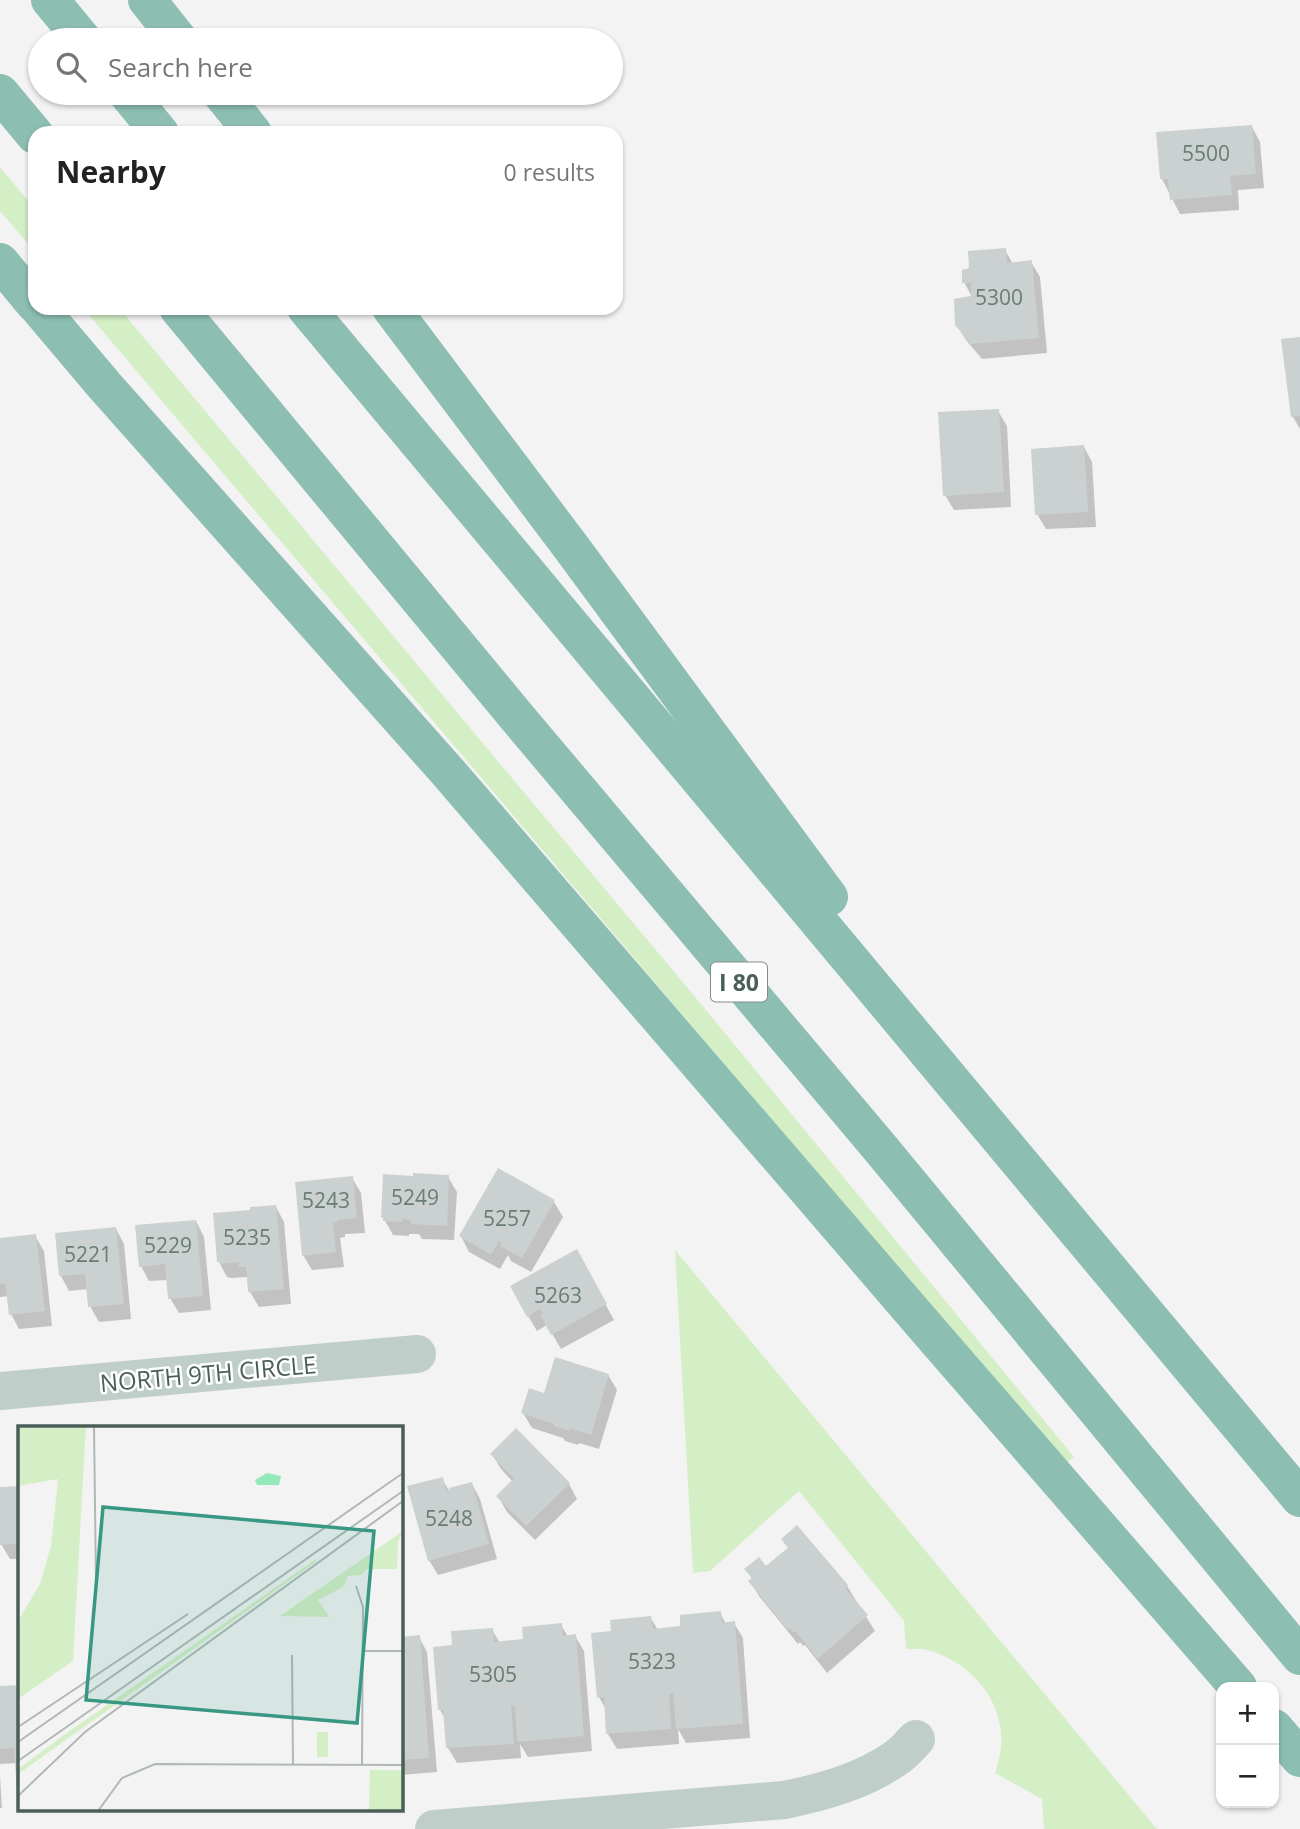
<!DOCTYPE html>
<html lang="en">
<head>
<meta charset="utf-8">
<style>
	body { margin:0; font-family:"Open Sans",sans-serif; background:#f6f6f6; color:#222 }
	.controls { position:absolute; right:21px; bottom:21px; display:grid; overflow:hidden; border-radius:14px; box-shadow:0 2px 5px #0004 }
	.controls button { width:63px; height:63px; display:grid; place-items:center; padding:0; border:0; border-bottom:2px solid #e0e0e0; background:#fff; color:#222; font:35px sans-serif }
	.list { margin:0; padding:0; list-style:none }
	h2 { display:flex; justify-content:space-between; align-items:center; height:91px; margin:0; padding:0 28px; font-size:30px }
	h2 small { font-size:23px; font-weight:400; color:#767676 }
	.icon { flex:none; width:38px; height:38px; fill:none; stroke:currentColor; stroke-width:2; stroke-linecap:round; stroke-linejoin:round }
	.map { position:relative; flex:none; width:1300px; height:1829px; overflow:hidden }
	.search { position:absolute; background:#fff; box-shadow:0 2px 5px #0004; left:28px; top:28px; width:595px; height:77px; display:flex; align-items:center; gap:18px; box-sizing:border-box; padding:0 24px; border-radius:38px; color:#767676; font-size:26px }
	.panel { position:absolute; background:#fff; box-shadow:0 2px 5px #0004; left:28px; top:126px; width:595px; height:189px; border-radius:21px }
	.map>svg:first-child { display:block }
	.green { fill:#d4eec5 }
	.shadow { fill:#0003 }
	.building { fill:#cad1d0 }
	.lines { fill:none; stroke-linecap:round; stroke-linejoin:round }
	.minor { stroke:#bfcec9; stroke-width:38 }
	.highway { stroke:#8dbeb2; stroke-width:38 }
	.labels { text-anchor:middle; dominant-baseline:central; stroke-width:5; stroke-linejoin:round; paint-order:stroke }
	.number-label { font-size:21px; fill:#6b7c77 }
	.shield { fill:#fff; stroke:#818f8b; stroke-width:2 }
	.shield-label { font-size:23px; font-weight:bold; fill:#4b5f59 }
	.street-label { font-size:24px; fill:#4b5f59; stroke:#fff }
	.inset-road { fill:none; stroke:#b0b8b6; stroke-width:2 }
	.view { fill:#399884; fill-opacity:0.15; stroke:#399884; stroke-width:3.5 }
	.inset-edge { fill:none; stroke:#4b5f59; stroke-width:3.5 }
</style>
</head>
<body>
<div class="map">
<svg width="1300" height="1829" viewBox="0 0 1300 1829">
	<rect width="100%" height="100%" fill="#f4f3f4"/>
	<g class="green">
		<path d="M 0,167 L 35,209 L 35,252 L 0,211 Z"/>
		<path d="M 83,308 L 119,308 L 696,998 L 1074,1457 L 1064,1465 Z"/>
		<path d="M 675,1250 L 1157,1829 L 1044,1829 L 1042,1799 L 995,1773 C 998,1764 1000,1756 1001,1746 C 1005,1701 970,1661 927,1650 C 921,1648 913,1649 906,1649 L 904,1621 L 799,1491 L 710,1571 L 693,1573 Z"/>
	</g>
	<g class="shadow">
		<path d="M 1252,127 L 1260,142 L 1264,188 L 1238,190 L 1239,210 L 1180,214 L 1162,179 Z"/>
		<path d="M 1005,250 L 1013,264 L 1031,262 L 1040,277 L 1047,353 L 982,359 L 966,340 L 956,324 L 972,297 L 964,282 Z"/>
		<path d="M 1300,338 L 1300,429 L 1293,417 L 1283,341 Z"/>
		<path d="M 998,411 L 1007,426 L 1011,507 L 954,510 L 945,495 Z"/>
		<path d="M 1084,447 L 1092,462 L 1096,527 L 1046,529 L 1037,514 Z"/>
		<path d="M 448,1177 L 457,1192 L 454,1240 L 422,1239 L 419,1234 L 409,1234 L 409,1236 L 393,1235 L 383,1217 Z"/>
		<path d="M 352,1178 L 361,1193 L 365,1233 L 345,1234 L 345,1237 L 340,1238 L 344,1267 L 312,1270 L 303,1255 Z"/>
		<path d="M 554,1202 L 563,1217 L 531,1272 L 511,1261 L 508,1255 L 500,1269 L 469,1252 L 461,1236 Z"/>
		<path d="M 276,1207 L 284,1222 L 291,1304 L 259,1307 L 250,1292 L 249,1281 L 247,1277 L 232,1278 L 227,1277 L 219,1262 L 252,1211 Z"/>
		<path d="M 196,1221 L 204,1237 L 211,1310 L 179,1313 L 170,1298 L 168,1280 L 149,1281 L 141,1266 Z"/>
		<path d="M 116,1229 L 124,1244 L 131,1319 L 99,1322 L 90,1306 L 88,1289 L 69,1291 L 61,1276 Z"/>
		<path d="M 35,1236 L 44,1251 L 52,1326 L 19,1329 L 11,1314 L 9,1296 L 0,1297 L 0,1240 Z"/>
		<path d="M 585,1267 L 614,1320 L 561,1349 L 547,1325 L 537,1331 L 528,1316 Z"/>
		<path d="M 608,1375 L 617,1390 L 599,1449 L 579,1443 L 578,1445 L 565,1441 L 563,1438 L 532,1428 L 523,1413 L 545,1395 Z"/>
		<path d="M 492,1454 L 569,1484 L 577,1499 L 535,1540 L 507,1512 L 498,1496 L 513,1482 L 501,1469 Z"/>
		<path d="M 442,1479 L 453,1497 L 472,1484 L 480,1499 L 497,1559 L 438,1575 L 429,1560 Z"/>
		<path d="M 19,1488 L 19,1559 L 10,1559 L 1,1544 L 0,1489 Z"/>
		<path d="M 797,1527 L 847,1586 L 875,1631 L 827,1673 L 805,1645 L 803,1646 L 800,1642 L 798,1644 L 759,1596 L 750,1581 L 753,1580 L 746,1569 L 765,1568 L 789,1549 Z"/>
		<path d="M 720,1613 L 726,1624 L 734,1623 L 743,1638 L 750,1738 L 686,1743 L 678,1729 L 679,1744 L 617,1749 L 608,1734 L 607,1711 L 599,1697 L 613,1633 L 650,1617 L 658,1630 L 682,1627 Z"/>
		<path d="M 561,1625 L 568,1637 L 575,1636 L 584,1651 L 592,1751 L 528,1757 L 520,1744 L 521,1758 L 457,1763 L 448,1748 L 446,1720 L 440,1710 L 454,1646 L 492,1630 L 500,1643 L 525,1641 Z"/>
		<path d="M 419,1637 L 427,1652 L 437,1772 L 401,1775 L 401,1639 Z"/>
		<path d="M 19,1687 L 19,1792 L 17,1763 L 0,1764 L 0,1688 Z"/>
		<path d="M 0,1776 L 2,1808 L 0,1808 Z"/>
	</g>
	<g class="building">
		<path d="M 1252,125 L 1256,174 L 1230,176 L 1232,195 L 1170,200 L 1168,179 L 1160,179 L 1156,132 Z"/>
		<path d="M 1006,248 L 1007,263 L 1032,260 L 1039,338 L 971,344 L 955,325 L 954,299 L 971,296 L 971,283 L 962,283 L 962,270 L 969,268 L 968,251 Z"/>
		<path d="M 1300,337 L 1300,416 L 1291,417 L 1281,339 Z"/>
		<path d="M 999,409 L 1004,492 L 943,496 L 938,412 Z"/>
		<path d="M 1084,445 L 1088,512 L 1035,515 L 1031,449 Z"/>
		<path d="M 498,1168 L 555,1200 L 522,1258 L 500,1246 L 502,1243 L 499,1241 L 491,1255 L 459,1236 Z"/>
		<path d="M 413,1173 L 449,1175 L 447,1226 L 411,1224 L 411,1220 L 402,1219 L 402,1222 L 383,1221 L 383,1218 L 381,1217 L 383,1174 L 413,1176 Z"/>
		<path d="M 353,1176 L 357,1218 L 337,1220 L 337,1223 L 333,1223 L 336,1252 L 302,1256 L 295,1182 Z"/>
		<path d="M 276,1205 L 284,1289 L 248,1292 L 246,1267 L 239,1267 L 239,1262 L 221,1264 L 221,1262 L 217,1262 L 213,1213 L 250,1210 L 250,1207 Z"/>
		<path d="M 196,1220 L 203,1296 L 168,1299 L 165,1264 L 139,1267 L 135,1225 Z"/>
		<path d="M 116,1227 L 124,1304 L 88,1307 L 85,1274 L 59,1276 L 55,1233 Z"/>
		<path d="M 36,1234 L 45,1311 L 9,1315 L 5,1283 L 0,1284 L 0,1238 Z"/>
		<path d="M 577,1249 L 607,1304 L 551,1335 L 540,1315 L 543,1314 L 540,1309 L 527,1317 L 510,1286 Z"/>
		<path d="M 555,1357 L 609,1374 L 591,1435 L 570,1428 L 570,1431 L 554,1426 L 554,1424 L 521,1413 L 529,1388 L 544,1393 Z"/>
		<path d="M 516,1428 L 570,1483 L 526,1526 L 496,1496 L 514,1478 L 490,1454 Z"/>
		<path d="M 443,1477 L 446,1491 L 450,1490 L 449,1488 L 472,1482 L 489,1544 L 428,1561 L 407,1486 Z"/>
		<path d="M 19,1486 L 19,1543 L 0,1545 L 0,1487 Z"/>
		<path d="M 797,1525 L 848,1585 L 845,1588 L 868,1615 L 818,1659 L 795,1631 L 793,1632 L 790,1628 L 788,1630 L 748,1581 L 752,1578 L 744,1569 L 759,1557 L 766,1566 L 779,1555 L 788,1548 L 781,1539 Z"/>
		<path d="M 721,1611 L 722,1623 L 735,1621 L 743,1724 L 676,1729 L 673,1693 L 669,1694 L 671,1729 L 606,1734 L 604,1697 L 597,1698 L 591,1633 L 611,1631 L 610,1620 L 651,1616 L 653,1629 L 680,1626 L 680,1615 Z"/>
		<path d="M 562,1623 L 563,1636 L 576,1634 L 584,1736 L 517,1742 L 515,1706 L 511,1706 L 514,1744 L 446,1748 L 443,1710 L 438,1710 L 433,1647 L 452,1645 L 451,1631 L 493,1628 L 494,1642 L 523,1639 L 522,1627 Z"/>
		<path d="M 420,1635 L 429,1758 L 401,1760 L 401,1637 Z"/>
		<path d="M 19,1685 L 19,1794 L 17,1794 L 14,1748 L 0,1749 L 0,1686 Z"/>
	</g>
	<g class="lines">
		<g class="minor">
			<path d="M 0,1391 L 417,1354"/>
			<path d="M 434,1829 L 784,1800 C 824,1792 863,1781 896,1758 C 904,1753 910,1745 916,1739"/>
		</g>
		<g class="highway">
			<path d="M 50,0 L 83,40"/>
			<path d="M 147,0 L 179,40"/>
			<path d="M 0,93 L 35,135"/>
			<path d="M 127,93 L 160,133"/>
			<path d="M 221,93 L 253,133"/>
			<path d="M 0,262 L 35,304"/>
			<path d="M 39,308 L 104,385 L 447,771 L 929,1331 L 1238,1687"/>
			<path d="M 178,308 L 516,716 L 881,1149 L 1300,1656"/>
			<path d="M 306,308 L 1300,1498"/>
			<path d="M 391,308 L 571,547 L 829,897"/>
			<path d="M 1274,1728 L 1300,1758"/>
		</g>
	</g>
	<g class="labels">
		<g class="number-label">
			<text x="1206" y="153">5500</text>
			<text x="999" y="297">5300</text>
			<text x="415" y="1197">5249</text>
			<text x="326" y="1200">5243</text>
			<text x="507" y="1218">5257</text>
			<text x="247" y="1237">5235</text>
			<text x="168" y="1245">5229</text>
			<text x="88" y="1254">5221</text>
			<text x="558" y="1295">5263</text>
			<text x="449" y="1518">5248</text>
			<text x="652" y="1661">5323</text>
			<text x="493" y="1674">5305</text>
		</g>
		<rect class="shield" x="711" y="962.5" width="56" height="39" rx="5"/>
		<g class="shield-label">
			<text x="739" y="982">I 80</text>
		</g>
		<g class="street-label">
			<text transform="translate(208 1373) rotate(-5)">NORTH 9TH CIRCLE</text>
		</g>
	</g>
	<g transform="translate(18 1426)">
		<rect width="385" height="385" fill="#f4f3f4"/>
		<path d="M 68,0 L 55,235 L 0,273 L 0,195 L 22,158 L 33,120 L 40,53 L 0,60 L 0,2 ZM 385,105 L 380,116 L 379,143 L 349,143 L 344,149 L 330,150 L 325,161 L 300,174 L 311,191 L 262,190 ZM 298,133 L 299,135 L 0,348 L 0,343 L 46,309 ZM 299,306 L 310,306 L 310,331 L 299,331 ZM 352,344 L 385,344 L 385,385 L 351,385 Z" fill="#d4eec5"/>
		<path d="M 249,47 L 263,50 L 261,59 L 239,59 L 237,54 Z" fill="#94e9ba"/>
		<path class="inset-road" d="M 76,0 L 78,158M 338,160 L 345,181 L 344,338M 345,225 L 385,225M 274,229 L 275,338M 0,301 L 170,188M 0,316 L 385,47M 0,335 L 385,65M 0,370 L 67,306 L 385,75M 80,385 L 104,352 L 137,338 L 385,339"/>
		<path class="view" d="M 85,81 L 356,105 L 339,297 L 68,274 Z"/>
		<rect width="385" height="385" class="inset-edge"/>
	</g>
</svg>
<div class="controls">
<button>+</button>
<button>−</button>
</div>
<div class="search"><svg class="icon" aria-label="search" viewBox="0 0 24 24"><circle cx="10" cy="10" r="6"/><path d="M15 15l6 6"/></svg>Search here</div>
<section class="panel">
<h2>Nearby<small>0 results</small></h2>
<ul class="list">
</ul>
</section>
</div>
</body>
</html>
